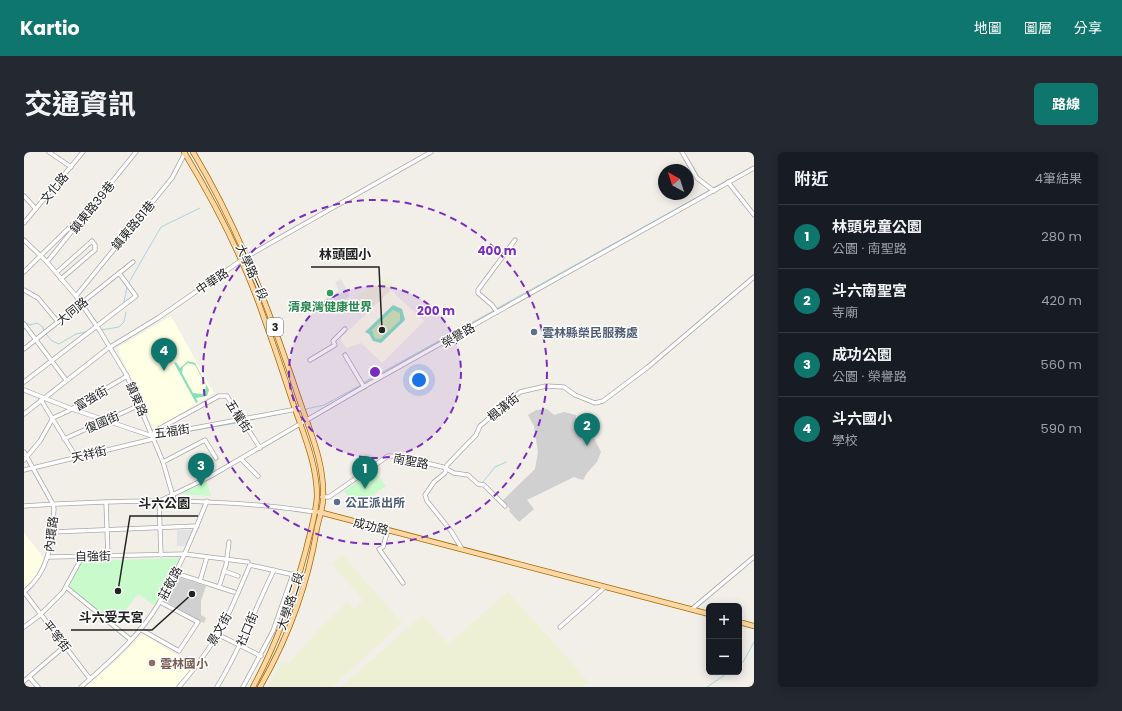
<!DOCTYPE html>
<html lang="zh-TW">
<head>
<meta charset="utf-8">
<style>
	body { margin:0; font-family:Poppins,"Noto Sans TC",sans-serif; background:#242831; color:#f1f3f6 }
	.controls { position:absolute; right:12px; bottom:12px; display:grid; overflow:hidden; border-radius:6px; box-shadow:0 2px 10px #0003 }
	.controls button { width:36px; height:36px; display:grid; place-items:center; padding:0; border:0; border-bottom:1px solid #363941; background:#171b24; color:#f1f3f6; font:20px sans-serif }
	.compass { position:absolute; left:634px; top:12px; width:36px; height:36px; border-radius:50%; background:#171b24; box-shadow:0 2px 10px #0003; rotate:321deg }
	.you { position:absolute; left:395px; top:228px; width:14px; height:14px; margin:-10px; border:3px solid #fff; border-radius:50%; background:#1a73e8; box-shadow:0 0 0 6px #1a73e833 }
	.badge { display:grid; place-items:center; width:26px; height:26px; border-radius:50%; background:#0f766e; color:#fff; font-size:13px; font-weight:700 }
	.pin { position:absolute; translate:-50% -33px; filter:drop-shadow(0 1px 2px #0008) }
	.pin::after { content:''; position:absolute; top:21px; width:14px; height:12px; background:inherit; clip-path:polygon(0 0,100% 0,50% 100%) }
	.list { margin:0; padding:0; list-style:none }
	h2 { display:flex; justify-content:space-between; align-items:center; height:52px; margin:0; padding:0 16px; font-size:17px }
	h2 small { font-size:13px; font-weight:400; color:#9ea1a6 }
	.list li { display:grid; grid-template-columns:26px 1fr auto; gap:12px; align-items:center; box-sizing:border-box; height:64px; padding:0 16px; border-top:1px solid #363941 }
	.list b { display:block; font-size:15px; white-space:nowrap }
	.list p { margin:0; font-size:13px; white-space:nowrap; color:#9ea1a6 }
	.list em { font-size:13px; font-style:normal; color:#9ea1a6 }
	.map { position:relative; flex:none; width:730px; height:535px; overflow:hidden; border-radius:6px }
	header { display:flex; align-items:center; gap:24px; box-sizing:border-box; height:56px; padding:0 20px; background:#0f766e; color:#fff }
	header strong { font-size:19px }
	nav { display:flex; gap:22px; margin-inline-start:auto; font-size:14px }
	.intro { display:flex; align-items:center; justify-content:space-between; box-sizing:border-box; height:96px; padding:0 24px }
	h1 { margin:0; font-size:28px }
	.button { padding:10px 18px; border-radius:6px; background:#0f766e; color:#fff; font-size:14px; font-weight:700 }
	main { display:flex; gap:24px; padding:0 24px }
	aside { flex:1; background:#171b24; border-radius:6px; box-shadow:0 2px 10px #0003 }
	.map>svg:first-child { display:block }
	.education { fill:#ffffe5 }
	.religious { fill:#d0d0d0 }
	.farmland { fill:#eef0d5 }
	.grass { fill:#cdebb0 }
	.park { fill:#c8facc }
	.pitch { fill:#88e0be; fill-rule:evenodd }
	.parking { fill:#e2e2e2 }
	.lines { fill:none; stroke-linecap:round; stroke-linejoin:round }
	.stream { stroke:#aad3df; stroke-width:1 }
	.minor-casing { stroke:#a9a9a9; stroke-width:5 }
	.major-casing { stroke:#a06b00; stroke-width:6 }
	.minor { stroke:#fff; stroke-width:3.5 }
	.major { stroke:#fcd6a4; stroke-width:4.5 }
	.ring { fill:none; stroke:#7b2cbf; stroke-width:2; stroke-dasharray:7 5 }
	.leisure-dot { fill:#2e9e5b; stroke:#fff; stroke-width:1.5 }
	.service-dot { fill:#5c6f8a; stroke:#fff; stroke-width:1.5 }
	.education-dot { fill:#8d6e63; stroke:#fff; stroke-width:1.5 }
	.labels { text-anchor:middle; dominant-baseline:central; stroke-width:3; stroke-linejoin:round; paint-order:stroke }
	.shield { fill:#fff; stroke:#646464; stroke-width:1 }
	.shield-label { font-size:11px; font-weight:bold; fill:#222 }
	.street-label { font-size:12px; fill:#222; stroke:#fff }
	.leisure-label { font-size:12px; font-weight:bold; fill:#27864d; stroke:#fff }
	.service-label { font-size:12px; font-weight:bold; fill:#4e5e75; stroke:#fff; text-anchor:start }
	.education-label { font-size:12px; font-weight:bold; fill:#785e54; stroke:#fff; text-anchor:start }
	.centre { fill:#7b2cbf; stroke:#fff; stroke-width:2 }
	.ring-label { font-size:12px; text-anchor:middle; font-weight:bold; fill:#7b2cbf; stroke:#fff; stroke-width:3; stroke-linejoin:round; paint-order:stroke }
	.leader { fill:none; stroke:#222; stroke-width:1.5 }
	.callout-dot { fill:#222; stroke:#fff; stroke-width:1.5 }
	.callout-label { font-size:13px; text-anchor:middle; font-weight:bold; fill:#222; stroke:#fff; stroke-width:3; stroke-linejoin:round; paint-order:stroke }
</style>
</head>
<body>
<header>
<strong>Kartio</strong>
<nav><a>地圖</a><a>圖層</a><a>分享</a></nav>
</header>
<div class="intro"><h1>交通資訊</h1><a class="button">路線</a></div>
<main>
<div class="map">
<svg width="730" height="535" viewBox="0 0 730 535">
	<rect width="100%" height="100%" fill="#f2efe9"/>
	<g class="education">
		<path d="M 367,138 L 400,169 L 358,211 L 337,191 L 322,196 L 316,187 Z"/>
		<path d="M 147,164 L 190,241 L 130,278 L 93,196 Z"/>
		<path d="M 0,381 L 22,409 L 15,421 L 0,438 Z"/>
		<path d="M 119,482 L 170,514 L 152,535 L 61,535 L 93,508 Z"/>
	</g>
	<g class="religious">
		<path d="M 523,257 L 530,263 L 540,260 L 552,263 L 552,268 L 567,280 L 577,300 L 573,310 L 563,321 L 559,328 L 550,325 L 503,348 L 510,357 L 495,370 L 485,359 L 486,357 L 478,349 L 511,317 L 514,300 L 510,274 L 504,263 L 512,258 Z"/>
		<path d="M 153,425 L 182,434 L 177,449 L 177,463 L 182,466 L 180,471 L 141,449 Z"/>
	</g>
	<g class="farmland">
		<path d="M 364,126 L 370,135 L 335,164 L 326,148 Z"/>
		<path d="M 319,403 L 378,471 L 308,535 L 243,535 L 257,509 L 265,511 L 296,476 L 323,450 L 331,457 L 339,448 L 307,411 Z"/>
		<path d="M 484,440 L 565,530 L 560,535 L 317,535 L 398,463 L 424,492 Z"/>
	</g>
	<path class="grass" d="M 369,158 L 373,159 L 376,161 L 376,168 L 356,187 L 351,186 L 348,178 Z"/>
	<g class="park">
		<path d="M 350,318 L 362,334 L 332,355 L 320,339 Z"/>
		<path d="M 182,326 L 187,344 L 157,342 Z"/>
		<path d="M 159,406 L 131,454 L 114,442 L 91,472 L 45,436 L 58,409 Z"/>
	</g>
	<g class="pitch">
		<path d="M 369,153 L 378,157 L 381,168 L 357,191 L 349,189 L 345,182 L 341,180 ZM 369,158 L 376,161 L 376,168 L 356,187 L 351,186 L 348,178 Z"/>
		<path d="M 164,209 L 171,211 L 185,238 L 183,244 L 172,246 L 174,250 L 172,251 L 150,211 L 152,210 L 156,216 ZM 164,211 L 171,213 L 182,233 L 181,239 L 178,242 L 169,241 L 158,221 L 159,215 Z"/>
	</g>
	<g class="parking">
		<path d="M 317,127 L 326,144 L 307,155 L 302,146 L 315,139 L 311,130 Z"/>
		<path d="M 153,378 L 169,378 L 163,394 L 153,394 Z"/>
	</g>
	<g class="lines">
		<g class="stream">
			<path d="M 689,36 L 706,27"/>
			<path d="M 104,132 L 137,75 L 176,56"/>
			<path d="M 100,150 L 103,135"/>
			<path d="M 472,157 L 686,38"/>
			<path d="M 0,170 L 6,173 L 13,171 L 19,175 L 20,180"/>
			<path d="M 77,178 L 95,175 L 100,170 L 102,160"/>
			<path d="M 22,182 L 28,189 L 35,192 L 52,182 L 62,180"/>
			<path d="M 339,231 L 469,159"/>
			<path d="M 282,257 L 300,253 L 337,233"/>
			<path d="M 221,269 L 271,259"/>
			<path d="M 107,279 L 125,285"/>
			<path d="M 130,285 L 218,270"/>
			<path d="M 458,331 L 471,315 L 482,310"/>
			<path d="M 715,513 L 719,510 L 730,490"/>
			<path d="M 683,535 L 705,520"/>
		</g>
		<defs>
			<g id="minor">
				<path d="M 25,0 L 47,15"/>
				<path d="M 658,0 L 673,26 L 690,39"/>
				<path d="M 704,30 L 730,63"/>
				<path d="M 0,44 L 12,57"/>
				<path d="M 0,71 L 59,0"/>
				<path d="M 0,88 L 23,110 L 52,144 L 76,179 L 103,224 L 139,310 L 150,348"/>
				<path d="M 23,110 L 112,0"/>
				<path d="M 0,120 L 50,71 L 53,73"/>
				<path d="M 32,121 L 68,89 L 71,93 L 71,98 L 37,127"/>
				<path d="M 0,138 L 14,146 L 34,170"/>
				<path d="M 52,144 L 148,26 L 161,1"/>
				<path d="M 473,160 L 468,153 L 454,141 L 454,138 L 491,88"/>
				<path d="M 0,172 L 42,228"/>
				<path d="M 0,197 L 109,110"/>
				<path d="M 321,203 L 340,235"/>
				<path d="M 286,208 L 311,193 L 309,189 L 321,177"/>
				<path d="M 0,230 L 112,144 L 95,121"/>
				<path d="M 0,238 L 48,257 L 128,284 L 278,256"/>
				<path d="M 17,248 L 52,305"/>
				<path d="M 0,262 L 83,197 L 134,166 L 222,105 L 407,0"/>
				<path d="M 128,284 L 131,279 L 195,244 L 203,244 L 236,296"/>
				<path d="M 40,287 L 116,253"/>
				<path d="M 0,300 L 29,352 L 30,357 C 27,389 27,418 0,440"/>
				<path d="M 217,307 L 234,324"/>
				<path d="M 0,308 L 16,289 L 29,266 L 44,259 L 103,224"/>
				<path d="M 139,310 L 181,288 L 192,306"/>
				<path d="M 0,318 L 129,287"/>
				<path d="M 298,345 L 305,345 L 364,304 L 373,304 L 419,315 L 430,321 L 444,323 L 454,332 L 460,333 L 481,354"/>
				<path d="M 135,348 L 137,403"/>
				<path d="M 138,348 L 185,325 L 348,230 L 730,16"/>
				<path d="M 82,350 L 84,404"/>
				<path d="M 0,354 C 98,348 194,345 291,360"/>
				<path d="M 364,378 L 359,395 L 355,397 L 379,431"/>
				<path d="M 28,380 L 173,374"/>
				<path d="M 438,397 L 427,379 L 403,349 L 401,343 L 410,330 L 421,321 L 423,313 L 452,283 L 456,274 L 496,240 L 522,234 L 540,235 L 551,243 L 571,251 L 579,249 L 624,215 L 730,125"/>
				<path d="M 25,405 L 161,402 L 224,410"/>
				<path d="M 200,419 L 214,424"/>
				<path d="M 151,421 L 210,440"/>
				<path d="M 176,429 L 183,405"/>
				<path d="M 42,435 L 107,488"/>
				<path d="M 195,435 L 202,413 L 205,390"/>
				<path d="M 0,440 L 66,527"/>
				<path d="M 668,457 L 730,405"/>
				<path d="M 0,475 L 16,463 L 39,440 L 58,405"/>
				<path d="M 536,475 L 581,435"/>
				<path d="M 116,477 L 155,499 L 174,470 L 136,450"/>
				<path d="M 193,482 L 237,504"/>
				<path d="M 5,525 L 14,535"/>
				<path d="M 0,529 L 41,494"/>
				<path d="M 57,535 C 85,510 116,484 135,451 C 155,418 169,383 183,349"/>
				<path d="M 155,535 C 173,514 190,491 202,467 C 211,449 218,431 226,413 L 275,424"/>
				<path d="M 193,535 C 216,498 231,457 250,418"/>
				<path d="M 219,535 L 249,479 L 269,422"/>
			</g>
			<g id="major">
				<path d="M 160,0 C 188,46 215,98 234,149 C 246,182 258,217 269,251 C 279,281 293,312 293,344 C 292,363 286,380 282,398 C 269,446 253,491 229,535"/>
				<path d="M 169,0 C 215,76 246,160 274,244 C 285,277 301,311 299,347 C 299,356 295,366 293,376 C 284,432 264,486 236,535"/>
				<path d="M 295,360 L 685,462"/>
				<path d="M 715,470 L 730,474"/>
			</g>
		</defs>
		<use href="#minor" class="minor-casing"/>
		<use href="#major" class="major-casing"/>
		<use href="#minor" class="minor"/>
		<use href="#major" class="major"/>
	</g>
	<circle cx="351" cy="220" r="86" fill="#7b2cbf" fill-opacity=".12"/>
	<g class="ring">
		<circle cx="351" cy="220" r="86"/>
		<circle cx="351" cy="220" r="172"/>
	</g>
	<circle class="leisure-dot" cx="306" cy="141" r="4"/>
	<g class="service-dot">
		<circle cx="510" cy="180" r="4"/>
		<circle cx="313" cy="350" r="4"/>
	</g>
	<circle class="education-dot" cx="128" cy="511" r="4"/>
	<g class="labels">
		<rect class="shield" x="243" y="166" width="16" height="18" rx="3"/>
		<g class="shield-label">
			<text x="251" y="175">3</text>
		</g>
		<g class="street-label">
			<text transform="translate(30 36) rotate(-50)">文化路</text>
			<text transform="translate(68 55) rotate(-51)">鎮東路39巷</text>
			<text transform="translate(109 73) rotate(-50)">鎮東路81巷</text>
			<text transform="translate(228 120) rotate(66)">大學路一段</text>
			<text transform="translate(188 129) rotate(-34)">中華路</text>
			<text transform="translate(48 159) rotate(-39)">大同路</text>
			<text transform="translate(434 183) rotate(-30)">榮譽路</text>
			<text transform="translate(67 246) rotate(-30)">富強街</text>
			<text transform="translate(113 247) rotate(67)">鎮東路</text>
			<text transform="translate(479 255) rotate(-39)">楓溝街</text>
			<text transform="translate(215 264) rotate(57)">五權街</text>
			<text transform="translate(78 270) rotate(-23)">復國街</text>
			<text transform="translate(148 279) rotate(-8)">五福街</text>
			<text transform="translate(65 302) rotate(-13)">天祥街</text>
			<text transform="translate(387 309) rotate(11)">南聖路</text>
			<text transform="translate(347 374) rotate(14)">成功路</text>
			<text transform="translate(27 382) rotate(-83)">內環路</text>
			<text transform="translate(69 404) rotate(-1)">自強街</text>
			<text transform="translate(146 431) rotate(-62)">莊敬路</text>
			<text transform="translate(266 449) rotate(-72)">大學路二段</text>
			<text transform="translate(195 477) rotate(-60)">景文街</text>
			<text transform="translate(223 477) rotate(-67)">社口街</text>
			<text transform="translate(33 484) rotate(51)">平等街</text>
		</g>
		<g class="leisure-label">
			<text x="306" y="154">清泉灣健康世界</text>
		</g>
		<g class="service-label">
			<text x="518" y="180">雲林縣榮民服務處</text>
			<text x="321" y="350">公正派出所</text>
		</g>
		<g class="education-label">
			<text x="136" y="511">雲林國小</text>
		</g>
	</g>
	<circle cx="351" cy="220" r="6" class="centre"/>
	<g class="ring-label">
		<text x="473" y="103">400 m</text>
		<text x="412" y="163">200 m</text>
	</g>
	<path class="leader" d="M358 178L355 115H287M94 439L106 364H174M168 442L128 478H47"/>
	<g class="callout-dot">
		<circle cx="358" cy="178" r="4"/>
		<circle cx="94" cy="439" r="4"/>
		<circle cx="168" cy="442" r="4"/>
	</g>
	<g class="callout-label">
		<text x="321" y="107">林頭國小</text>
		<text x="140" y="356">斗六公園</text>
		<text x="87" y="470">斗六受天宮</text>
	</g>
</svg>
<div class="controls">
<button>+</button>
<button>−</button>
</div>
<svg class="compass" viewBox="-18 -18 36 36"><path d="M0-13l5 13h-10z" fill="#e53935"/><path d="M0 13l5-13h-10z" fill="#9ea1a6"/></svg>
<div class="you"></div>
<div class="pin badge" style="left:341px;top:337px">1</div>
<div class="pin badge" style="left:563px;top:294px">2</div>
<div class="pin badge" style="left:177px;top:334px">3</div>
<div class="pin badge" style="left:140px;top:219px">4</div>
</div>
<aside>
<h2>附近<small>4筆結果</small></h2>
<ul class="list">
<li><span class="badge">1</span><div><b>林頭兒童公園</b><p>公園 · 南聖路</p></div><em>280 m</em></li>
<li><span class="badge">2</span><div><b>斗六南聖宮</b><p>寺廟</p></div><em>420 m</em></li>
<li><span class="badge">3</span><div><b>成功公園</b><p>公園 · 榮譽路</p></div><em>560 m</em></li>
<li><span class="badge">4</span><div><b>斗六國小</b><p>學校</p></div><em>590 m</em></li>
</ul>
</aside>
</main>
</body>
</html>
